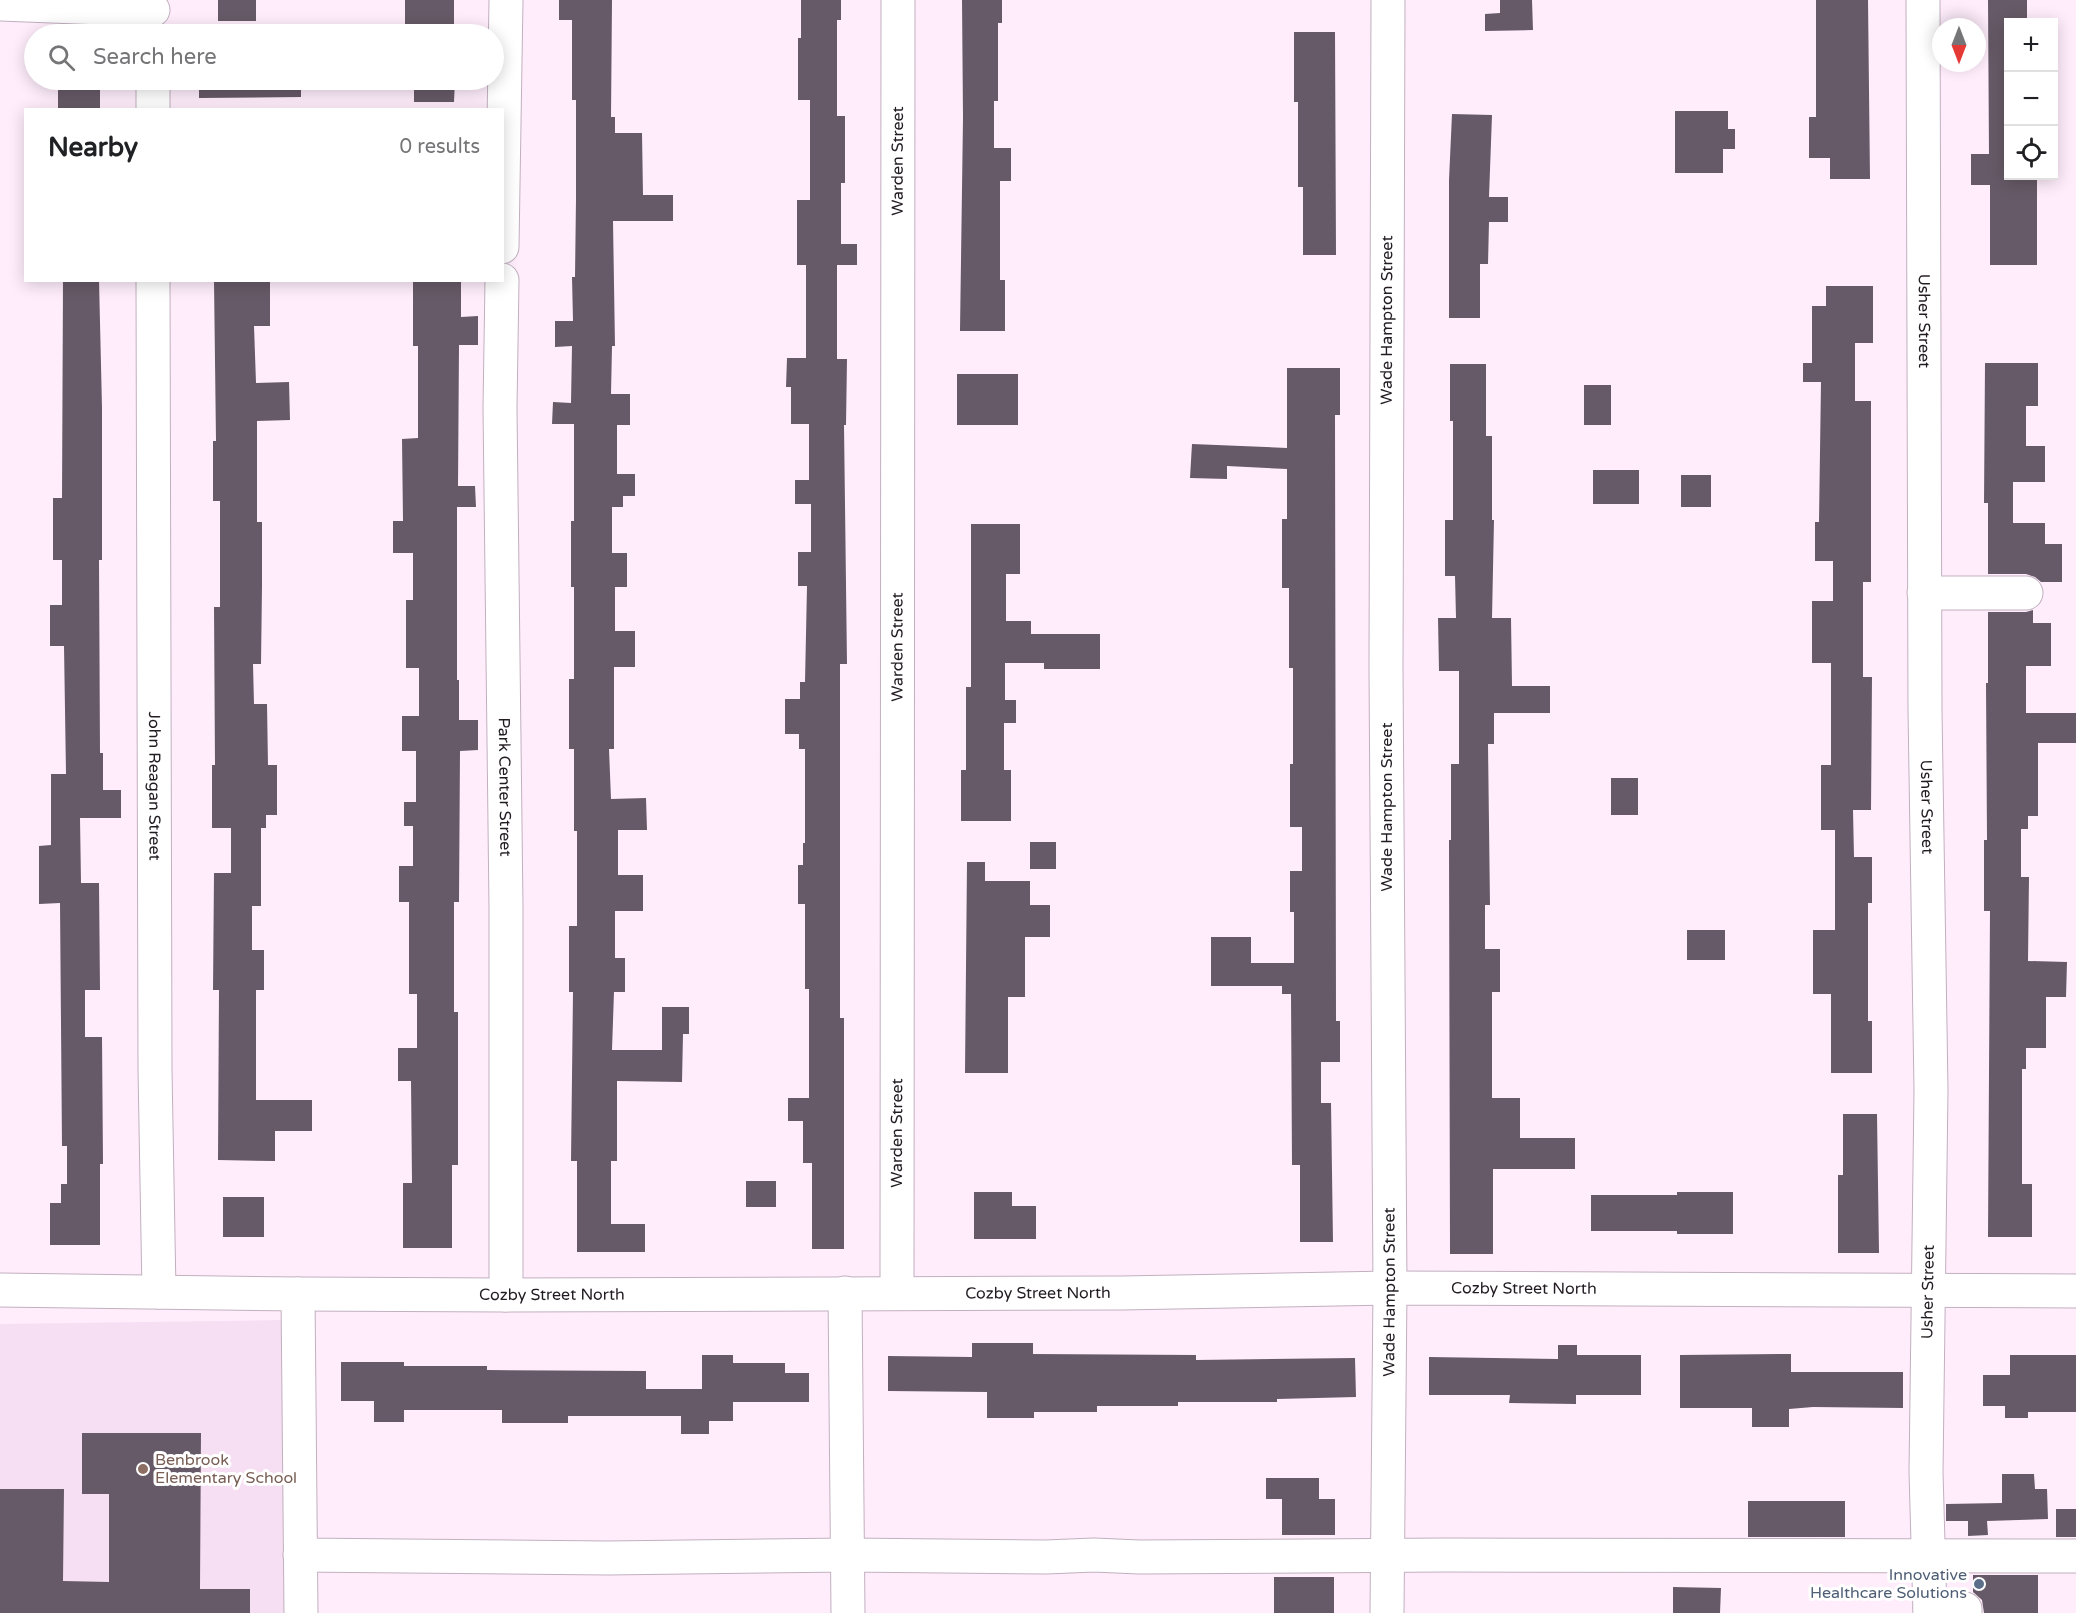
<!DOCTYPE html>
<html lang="en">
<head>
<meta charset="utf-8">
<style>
	body { margin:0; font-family:"Varela Round",sans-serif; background:#f6f6f6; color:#202124 }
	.controls { position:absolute; right:18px; top:18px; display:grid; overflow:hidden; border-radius:0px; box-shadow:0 3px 15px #0003 }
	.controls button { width:54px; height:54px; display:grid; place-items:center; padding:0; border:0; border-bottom:2px solid #e0e0e0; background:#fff; color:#202124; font:30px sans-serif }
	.compass { position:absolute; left:1932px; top:18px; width:54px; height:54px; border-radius:50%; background:#fff; box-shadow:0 3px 15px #0003; rotate:180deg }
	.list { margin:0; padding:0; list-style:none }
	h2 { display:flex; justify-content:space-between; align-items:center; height:78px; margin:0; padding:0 24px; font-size:26px }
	h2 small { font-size:20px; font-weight:400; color:#757577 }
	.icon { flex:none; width:33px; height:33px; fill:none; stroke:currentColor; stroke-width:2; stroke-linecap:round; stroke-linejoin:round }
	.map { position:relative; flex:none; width:2076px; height:1613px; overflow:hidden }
	.search { position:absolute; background:#fff; box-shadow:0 3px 15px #0003; left:24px; top:24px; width:480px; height:66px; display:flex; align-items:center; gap:15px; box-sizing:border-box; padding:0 21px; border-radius:33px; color:#757577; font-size:22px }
	.panel { position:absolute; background:#fff; box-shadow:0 3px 15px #0003; left:24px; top:108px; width:480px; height:174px; border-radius:0px }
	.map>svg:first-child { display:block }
	.built { fill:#f6def3 }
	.building { fill:#675a68 }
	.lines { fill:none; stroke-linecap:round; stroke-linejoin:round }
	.minor-casing { stroke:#c1b0bf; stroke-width:35 }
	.minor { stroke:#fff; stroke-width:33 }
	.education-dot { fill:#8d6e63; stroke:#fff; stroke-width:2 }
	.service-dot { fill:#5c6f8a; stroke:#fff; stroke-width:2 }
	.labels { text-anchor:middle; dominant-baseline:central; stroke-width:6; stroke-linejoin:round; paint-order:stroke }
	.street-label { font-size:16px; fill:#221c22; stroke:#fff }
	.education-label { font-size:16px; fill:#785e54; stroke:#fff; text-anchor:start }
	.service-label { font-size:16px; fill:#4e5e75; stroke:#fff; text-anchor:end }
</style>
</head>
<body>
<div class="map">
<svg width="2076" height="1613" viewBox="0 0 2076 1613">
	<rect width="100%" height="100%" fill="#ffedfc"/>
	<path class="built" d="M 285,1320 L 285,1613 L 0,1613 L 0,1324 Z"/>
	<g class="building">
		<rect x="218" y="0" width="38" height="21"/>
		<rect x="405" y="0" width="49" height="25"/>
		<path d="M 559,0 L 612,0 L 611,117 L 615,117 L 615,133 L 642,133 L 643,195 L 673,195 L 673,221 L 613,221 L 615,346 L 612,346 L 611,394 L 630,394 L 630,425 L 617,425 L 617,474 L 635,474 L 635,496 L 623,496 L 623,507 L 612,507 L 612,553 L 627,553 L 627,587 L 615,587 L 615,631 L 635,631 L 635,667 L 614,667 L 614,749 L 609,749 L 611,799 L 646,798 L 647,830 L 618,830 L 618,875 L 643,875 L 643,911 L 615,911 L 615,958 L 625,958 L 625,992 L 614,992 L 612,1050 L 662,1050 L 662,1007 L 689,1007 L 689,1034 L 683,1034 L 682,1082 L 617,1081 L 617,1161 L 611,1161 L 611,1224 L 645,1224 L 645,1252 L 577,1252 L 577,1161 L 571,1161 L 573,992 L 569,992 L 569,926 L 577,926 L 577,831 L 574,831 L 574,749 L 569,749 L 569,679 L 574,679 L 574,587 L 571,587 L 571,521 L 574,521 L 574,424 L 552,424 L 553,402 L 571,403 L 572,346 L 555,347 L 555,321 L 573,321 L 572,277 L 575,277 L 576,199 L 576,100 L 572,100 L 572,20 L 559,20 Z"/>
		<path d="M 801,0 L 841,0 L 841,20 L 837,20 L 837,116 L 845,116 L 845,183 L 841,183 L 841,244 L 857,244 L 857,265 L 837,265 L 837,359 L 847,359 L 846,425 L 844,425 L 847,664 L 840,664 L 840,1018 L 844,1018 L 844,1249 L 812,1249 L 812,1163 L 803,1163 L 803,1121 L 788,1121 L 788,1098 L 809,1098 L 809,989 L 805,989 L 805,904 L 798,904 L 798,865 L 803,865 L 803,843 L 805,843 L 805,749 L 799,749 L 799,734 L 785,734 L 785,699 L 800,699 L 800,682 L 805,682 L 807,586 L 798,586 L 798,552 L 811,552 L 811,504 L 795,504 L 795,480 L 809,480 L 809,424 L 791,424 L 791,387 L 786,387 L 787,358 L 806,358 L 806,265 L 797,265 L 797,200 L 810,200 L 810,100 L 798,100 L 798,38 L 801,38 Z"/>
		<path d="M 962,0 L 1002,0 L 1002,23 L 998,23 L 998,101 L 994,101 L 994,148 L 1011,148 L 1011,181 L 1000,181 L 1000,280 L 1005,280 L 1005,331 L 960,331 L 963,118 Z"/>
		<path d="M 1500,0 L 1532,0 L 1533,30 L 1485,31 L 1485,14 L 1500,13 Z"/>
		<path d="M 1816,0 L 1868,0 L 1870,179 L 1830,179 L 1830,158 L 1809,158 L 1809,117 L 1816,117 Z"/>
		<path d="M 1988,0 L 2027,0 L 2027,22 L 2008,22 L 2008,176 L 2037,176 L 2037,265 L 1990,265 L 1990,185 L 1971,185 L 1971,154 L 1989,154 Z"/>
		<path d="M 1294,32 L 1335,32 L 1336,255 L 1303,255 L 1303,187 L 1298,187 L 1298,102 L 1294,102 Z"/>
		<rect x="58" y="80" width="42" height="30"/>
		<path d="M 199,80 L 301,80 L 301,97 L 199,98 Z"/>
		<path d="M 414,80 L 455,80 L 454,102 L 414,102 Z"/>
		<path d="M 1675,111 L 1728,111 L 1728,129 L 1735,129 L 1735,149 L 1723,149 L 1723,173 L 1675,173 Z"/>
		<path d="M 1452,114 L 1492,115 L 1489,197 L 1508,197 L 1508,222 L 1489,222 L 1488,264 L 1480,264 L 1480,318 L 1449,318 L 1449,180 Z"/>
		<path d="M 63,280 L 99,280 L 102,408 L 102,560 L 99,560 L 100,753 L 103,753 L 103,790 L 121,790 L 121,818 L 80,818 L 81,883 L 99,883 L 100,990 L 85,990 L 85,1037 L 102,1037 L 103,1164 L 100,1164 L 100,1245 L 50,1245 L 50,1203 L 61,1203 L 61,1184 L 67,1184 L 67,1146 L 62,1146 L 60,903 L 39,904 L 39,846 L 51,845 L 51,774 L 66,774 L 64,646 L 50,646 L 50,605 L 62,605 L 62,560 L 53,560 L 53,498 L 62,498 Z"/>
		<path d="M 413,280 L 461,280 L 461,317 L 478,316 L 478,345 L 459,345 L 458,486 L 475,486 L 476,507 L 457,507 L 457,680 L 459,680 L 459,720 L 478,720 L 478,750 L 460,751 L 459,902 L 454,902 L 454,1012 L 458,1012 L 458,1165 L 452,1165 L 452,1248 L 403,1248 L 403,1183 L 412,1183 L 411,1081 L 398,1081 L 398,1048 L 417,1048 L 417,994 L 409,994 L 409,902 L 399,902 L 399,866 L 413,866 L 413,826 L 404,826 L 404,802 L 416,802 L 416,751 L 402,751 L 402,716 L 419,716 L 419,668 L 406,668 L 406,600 L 413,600 L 413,553 L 393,553 L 393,521 L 403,521 L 402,439 L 418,438 L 418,346 L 413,346 Z"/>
		<path d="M 214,281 L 270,281 L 270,326 L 254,326 L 256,383 L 289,382 L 290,420 L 257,421 L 257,522 L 262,522 L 262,586 L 261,664 L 253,664 L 254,704 L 267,704 L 268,765 L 277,765 L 277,815 L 266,815 L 266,828 L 261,828 L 261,906 L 252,906 L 252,950 L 264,950 L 264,990 L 256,990 L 256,1100 L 312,1100 L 312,1131 L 275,1131 L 275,1161 L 218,1160 L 219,990 L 213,990 L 214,873 L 231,873 L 231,828 L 212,828 L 212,765 L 215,765 L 214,607 L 220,607 L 220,501 L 213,501 L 213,441 L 216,441 Z"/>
		<path d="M 1826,286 L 1873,286 L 1873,343 L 1855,343 L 1855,401 L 1871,401 L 1871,582 L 1863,582 L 1863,677 L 1872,677 L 1871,810 L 1853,810 L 1854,857 L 1872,857 L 1872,903 L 1868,903 L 1868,1021 L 1872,1021 L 1872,1073 L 1831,1073 L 1831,994 L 1813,994 L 1813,930 L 1835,930 L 1835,830 L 1821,830 L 1821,765 L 1831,765 L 1831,663 L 1812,663 L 1812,601 L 1833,601 L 1833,561 L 1815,561 L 1815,522 L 1819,522 L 1821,382 L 1803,382 L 1803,363 L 1812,363 L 1812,306 L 1826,306 Z"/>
		<path d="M 1985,363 L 2038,363 L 2038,406 L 2026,406 L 2026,446 L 2045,446 L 2045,482 L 2013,482 L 2013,523 L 2045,523 L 2045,544 L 2062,544 L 2062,582 L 2041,582 L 2035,577 L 2026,574 L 1988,574 L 1988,503 L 1984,503 Z"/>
		<path d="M 1450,364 L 1486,364 L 1486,436 L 1492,436 L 1492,520 L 1494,520 L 1492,618 L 1511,618 L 1512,686 L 1550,686 L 1550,713 L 1494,713 L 1494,744 L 1488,744 L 1490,905 L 1485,905 L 1485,949 L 1500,949 L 1500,992 L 1492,992 L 1492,1098 L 1520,1098 L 1520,1138 L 1575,1138 L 1575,1169 L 1493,1169 L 1493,1254 L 1450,1254 L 1449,840 L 1451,840 L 1451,764 L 1459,764 L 1459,671 L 1439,671 L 1438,618 L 1456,618 L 1455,576 L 1445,576 L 1445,520 L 1453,520 L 1453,421 L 1450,421 Z"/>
		<path d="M 1287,368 L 1340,368 L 1340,415 L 1335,415 L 1336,1021 L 1340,1021 L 1340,1062 L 1321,1062 L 1321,1103 L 1331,1103 L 1333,1242 L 1300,1242 L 1300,1165 L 1292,1165 L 1291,994 L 1282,994 L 1282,986 L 1211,986 L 1211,937 L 1251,937 L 1251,963 L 1294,963 L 1294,912 L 1290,912 L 1290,871 L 1302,871 L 1302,827 L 1290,827 L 1290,764 L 1293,764 L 1293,668 L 1289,668 L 1289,588 L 1282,588 L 1282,519 L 1287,519 L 1287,469 L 1227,466 L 1227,479 L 1190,478 L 1192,444 L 1287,448 Z"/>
		<rect x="957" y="374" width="61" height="51"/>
		<rect x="1584" y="385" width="27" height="40"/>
		<rect x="1593" y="470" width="46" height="34"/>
		<rect x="1681" y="475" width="30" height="32"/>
		<path d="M 971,524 L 1020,524 L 1020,574 L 1006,574 L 1006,621 L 1031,621 L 1031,634 L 1100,634 L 1100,669 L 1044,669 L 1044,663 L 1005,663 L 1005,700 L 1016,700 L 1016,723 L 1004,723 L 1004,770 L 1011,770 L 1011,821 L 961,821 L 961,770 L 966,770 L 966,687 L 971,687 Z"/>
		<path d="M 2033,610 L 2033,623 L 2051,623 L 2051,666 L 2026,666 L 2026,713 L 2076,713 L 2076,743 L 2038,743 L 2038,816 L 2028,816 L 2028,829 L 2021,829 L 2021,877 L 2029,877 L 2028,961 L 2067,962 L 2066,997 L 2046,997 L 2046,1048 L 2026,1048 L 2026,1069 L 2022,1069 L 2022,1184 L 2032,1184 L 2032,1237 L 1988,1237 L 1990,911 L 1984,911 L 1984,840 L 1987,840 L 1986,683 L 1988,683 L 1988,612 L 2026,612 Z"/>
		<rect x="1611" y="778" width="27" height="37"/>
		<rect x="1030" y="842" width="26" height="27"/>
		<path d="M 967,862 L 985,862 L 985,881 L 1030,881 L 1030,905 L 1050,905 L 1050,937 L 1025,937 L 1025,997 L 1008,997 L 1008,1073 L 965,1073 Z"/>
		<rect x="1687" y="930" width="38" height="30"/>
		<path d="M 1843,1114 L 1877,1114 L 1879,1253 L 1838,1253 L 1838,1175 L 1843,1175 Z"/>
		<rect x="746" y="1181" width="30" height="26"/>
		<path d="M 974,1192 L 1012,1192 L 1012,1206 L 1036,1206 L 1036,1239 L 974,1239 Z"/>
		<path d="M 1677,1192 L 1733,1192 L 1733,1234 L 1677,1234 L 1677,1231 L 1591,1231 L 1591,1195 L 1677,1195 Z"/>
		<rect x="223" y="1197" width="41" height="40"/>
		<path d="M 972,1343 L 1033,1343 L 1033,1354 L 1196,1355 L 1196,1360 L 1355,1358 L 1356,1397 L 1277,1399 L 1277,1402 L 1178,1402 L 1178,1406 L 1097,1406 L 1097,1412 L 1034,1412 L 1034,1418 L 987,1418 L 987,1392 L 888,1391 L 888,1356 L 972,1357 Z"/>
		<path d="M 1558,1345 L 1577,1345 L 1577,1355 L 1641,1355 L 1641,1395 L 1576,1395 L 1576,1404 L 1509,1403 L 1510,1395 L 1429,1395 L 1429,1357 L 1558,1359 Z"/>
		<path d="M 1791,1354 L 1791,1372 L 1903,1372 L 1903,1408 L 1813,1407 L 1789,1409 L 1789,1427 L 1752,1427 L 1752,1408 L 1680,1408 L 1680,1355 Z"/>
		<path d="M 702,1355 L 733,1355 L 733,1363 L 785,1363 L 785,1373 L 809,1373 L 809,1402 L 733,1402 L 733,1421 L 709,1421 L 709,1434 L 681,1434 L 681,1416 L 568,1416 L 568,1423 L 502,1423 L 502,1410 L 404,1410 L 404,1422 L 374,1422 L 374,1401 L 341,1401 L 341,1362 L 404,1362 L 404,1366 L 487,1366 L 487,1370 L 646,1371 L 646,1389 L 702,1389 Z"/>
		<path d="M 2010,1355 L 2076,1355 L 2076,1412 L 2028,1412 L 2028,1418 L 2005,1418 L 2005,1406 L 1983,1406 L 1983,1375 L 2010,1375 Z"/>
		<path d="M 82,1433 L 201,1433 L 200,1589 L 250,1589 L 250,1613 L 0,1613 L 0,1489 L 64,1489 L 63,1581 L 109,1582 L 109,1494 L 82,1494 Z"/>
		<path d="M 2002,1474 L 2034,1474 L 2035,1489 L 2047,1489 L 2048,1519 L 1987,1521 L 1988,1535 L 1968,1536 L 1968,1521 L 1946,1521 L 1946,1504 L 2002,1503 Z"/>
		<path d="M 1266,1478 L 1319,1478 L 1319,1499 L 1335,1499 L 1335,1535 L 1282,1535 L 1282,1499 L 1266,1499 Z"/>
		<rect x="1748" y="1501" width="97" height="36"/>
		<rect x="2056" y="1509" width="20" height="28"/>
		<path d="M 1973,1575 L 2038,1575 L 2038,1613 L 1984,1613 L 1982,1600 L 1973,1592 Z"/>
		<rect x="1274" y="1577" width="60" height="36"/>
		<path d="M 1673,1587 L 1721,1588 L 1720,1613 L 1673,1613 Z"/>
	</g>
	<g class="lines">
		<defs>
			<g id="minor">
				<path id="s1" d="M 1923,0 L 1925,710 L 1931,1090 L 1926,1472 L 1930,1613"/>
				<path d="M 0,4 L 153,10"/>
				<path d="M 153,80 L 153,110"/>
				<path d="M 502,247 L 506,0"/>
				<path id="s2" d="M 153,280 L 155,1070 L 159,1292"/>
				<path id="s3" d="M 502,280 L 500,408 L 506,907 L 506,1295"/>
				<path d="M 1924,593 L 2026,593"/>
				<path id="s4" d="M 0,1290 L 298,1294 L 506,1295 L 1122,1293 L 1390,1288 L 2076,1291"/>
				<path d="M 845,1293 L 848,1613"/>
				<path id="s5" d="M 897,1293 L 898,0"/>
				<path d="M 298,1294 L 301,1613"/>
				<path d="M 300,1555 L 608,1558 L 847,1555 L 1046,1557 L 1094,1555 L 1139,1557 L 1444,1555 L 2076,1556"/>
				<path d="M 1930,1608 L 1965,1609 L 1965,1613"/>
				<path id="s6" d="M 1387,1613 L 1390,1288 L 1386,666 L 1388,0"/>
			</g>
		</defs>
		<use href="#minor" class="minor-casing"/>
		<use href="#minor" class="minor"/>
	</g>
	<circle class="education-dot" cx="143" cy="1469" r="6"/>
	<circle class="service-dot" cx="1979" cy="1584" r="6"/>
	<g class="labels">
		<g class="street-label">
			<text stroke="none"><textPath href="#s5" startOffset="1132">Warden Street</textPath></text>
			<text stroke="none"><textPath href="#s6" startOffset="1293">Wade Hampton Street</textPath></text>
			<text stroke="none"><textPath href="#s1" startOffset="321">Usher Street</textPath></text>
			<text stroke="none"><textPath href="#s5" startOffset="646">Warden Street</textPath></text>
			<text stroke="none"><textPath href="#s2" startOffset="506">John Reagan Street</textPath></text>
			<text stroke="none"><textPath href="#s3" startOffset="507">Park Center Street</textPath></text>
			<text transform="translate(1387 807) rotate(-90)">Wade Hampton Street</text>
			<text stroke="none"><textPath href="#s1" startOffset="807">Usher Street</textPath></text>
			<text stroke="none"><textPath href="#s5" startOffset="160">Warden Street</textPath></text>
			<text stroke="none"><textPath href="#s4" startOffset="1524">Cozby Street North</textPath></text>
			<text stroke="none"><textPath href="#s6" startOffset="321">Wade Hampton Street</textPath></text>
			<text transform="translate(1928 1292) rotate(-89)">Usher Street</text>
			<text stroke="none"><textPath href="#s4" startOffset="1038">Cozby Street North</textPath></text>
			<text stroke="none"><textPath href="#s4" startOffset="552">Cozby Street North</textPath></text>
		</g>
		<g class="education-label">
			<text x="155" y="1460">Benbrook<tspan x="155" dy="18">Elementary School</tspan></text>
		</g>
		<g class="service-label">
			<text x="1967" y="1575">Innovative<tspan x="1967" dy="18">Healthcare Solutions</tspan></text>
		</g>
	</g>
</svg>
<div class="controls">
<button>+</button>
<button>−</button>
<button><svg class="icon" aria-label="locate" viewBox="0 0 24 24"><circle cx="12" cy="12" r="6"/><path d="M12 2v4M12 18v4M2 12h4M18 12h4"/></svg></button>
</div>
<svg class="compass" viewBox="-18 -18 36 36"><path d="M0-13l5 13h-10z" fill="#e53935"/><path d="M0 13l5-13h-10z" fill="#757577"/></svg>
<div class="search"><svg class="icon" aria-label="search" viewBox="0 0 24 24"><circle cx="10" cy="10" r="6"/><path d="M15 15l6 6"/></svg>Search here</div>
<section class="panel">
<h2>Nearby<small>0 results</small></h2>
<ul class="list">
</ul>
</section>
</div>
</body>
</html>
